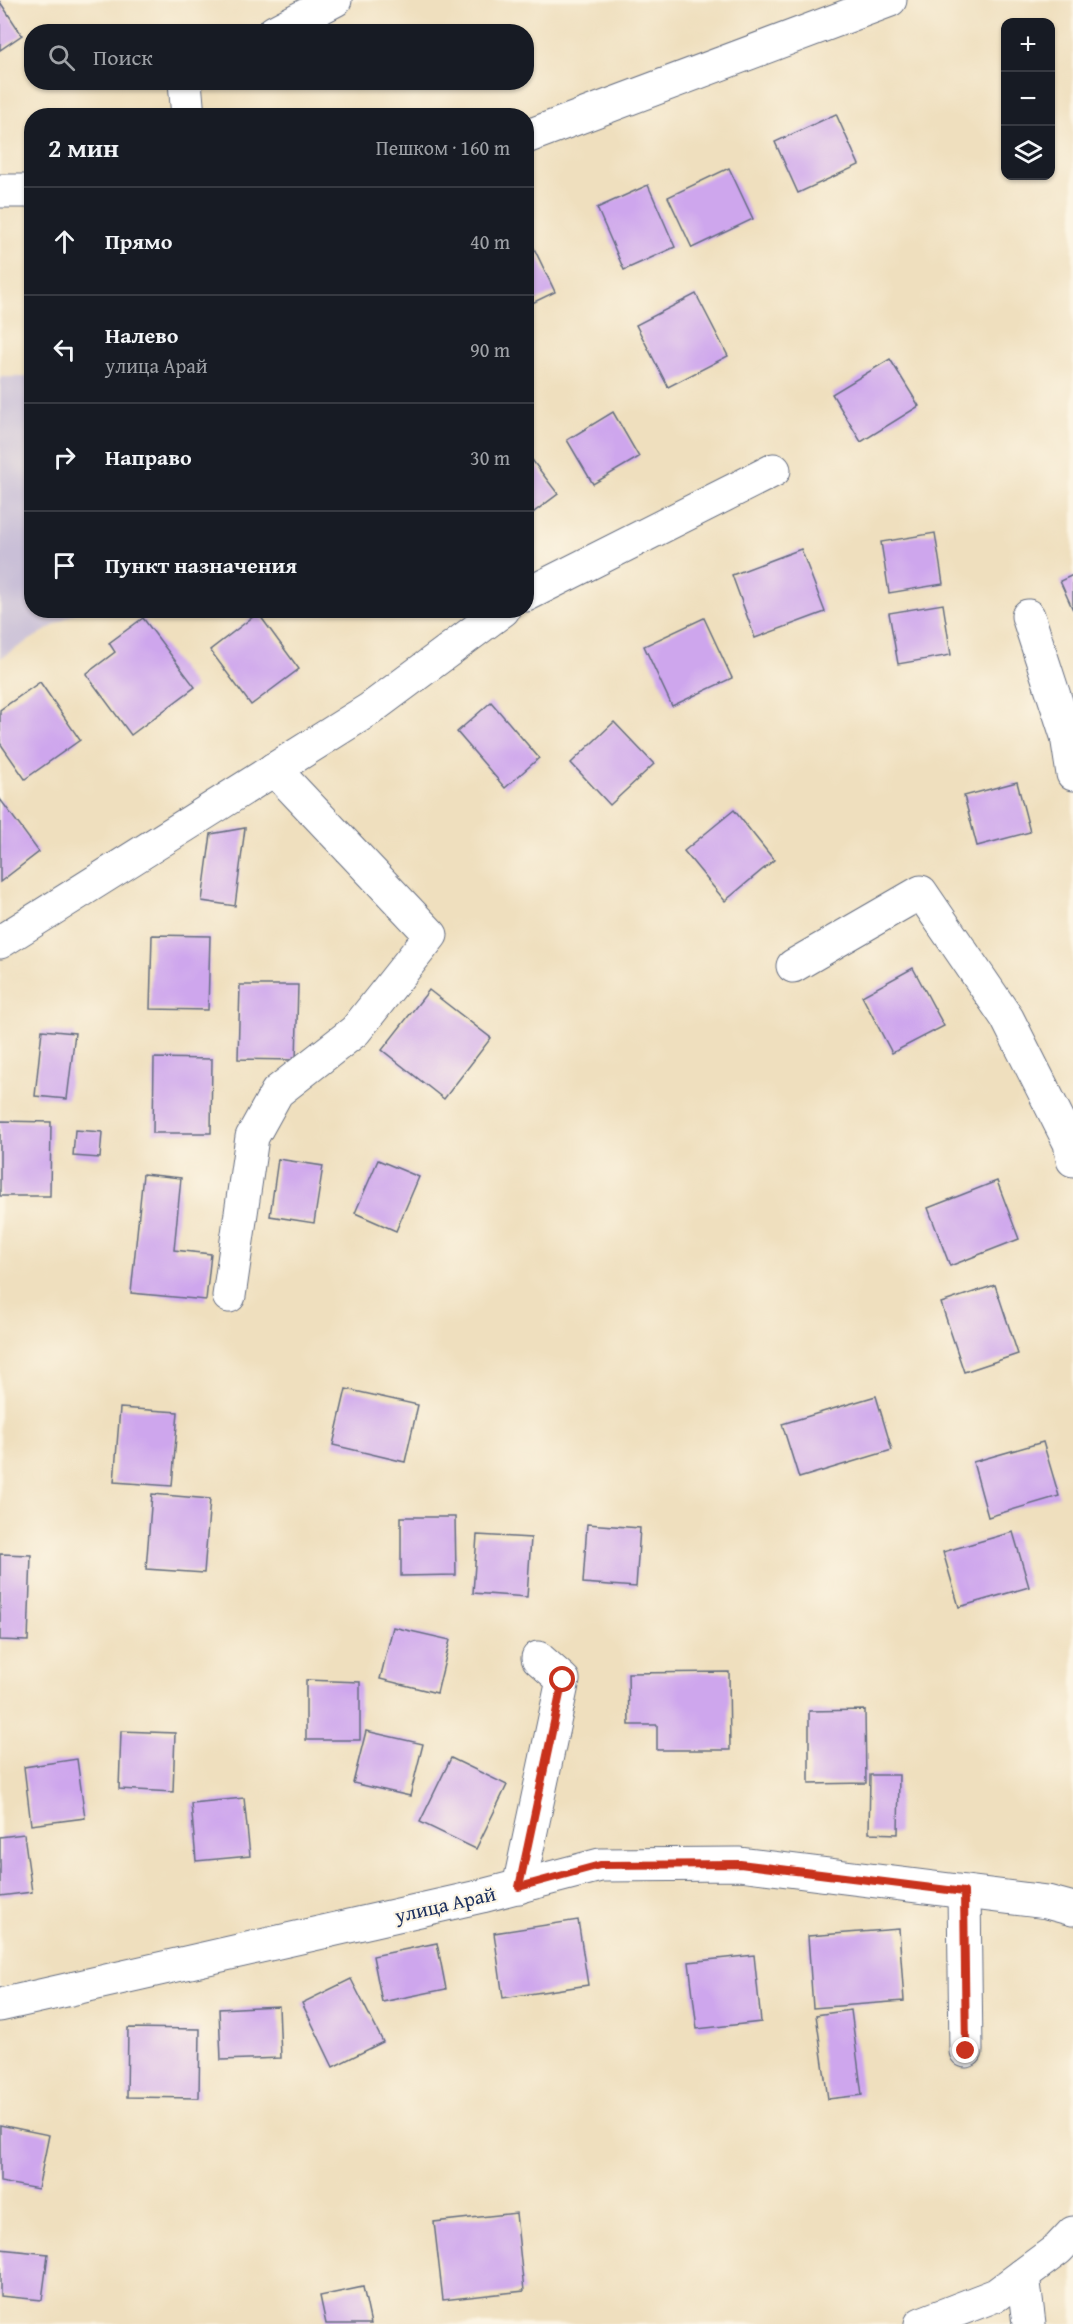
<!DOCTYPE html>
<html lang="ru">
<head>
<meta charset="utf-8">
<style>
	body { margin:0; font-family:"Gentium Book Plus",serif; background:#242831; color:#f1f3f6 }
	.controls { position:absolute; right:18px; top:18px; display:grid; overflow:hidden; border-radius:12px; box-shadow:0 2px 4px #0004 }
	.controls button { width:54px; height:54px; display:grid; place-items:center; padding:0; border:0; border-bottom:2px solid #363941; background:#171b24; color:#f1f3f6; font:30px sans-serif }
	.stop { position:absolute; width:18px; height:18px; margin:-14px; border:4px solid #c8321e; border-radius:50%; background:#fff }
	.stop.end { background:#c8321e; border-color:#fff; box-shadow:0 2px 6px #0008 }
	.list { margin:0; padding:0; list-style:none }
	h2 { display:flex; justify-content:space-between; align-items:center; height:78px; margin:0; padding:0 24px; font-size:26px }
	h2 small { font-size:20px; font-weight:400; color:#9ea1a6 }
	.list li { display:grid; grid-template-columns:39px 1fr auto; gap:18px; align-items:center; box-sizing:border-box; height:108px; padding:0 24px; border-top:2px solid #363941 }
	.list b { display:block; font-size:22px; white-space:nowrap }
	.list p { margin:0; font-size:20px; white-space:nowrap; color:#9ea1a6 }
	.list em { font-size:20px; font-style:normal; color:#9ea1a6 }
	.icon { flex:none; width:33px; height:33px; fill:none; stroke:currentColor; stroke-width:2; stroke-linecap:round; stroke-linejoin:round }
	.map { position:relative; flex:none; width:1073px; height:2324px; overflow:hidden }
	.search { position:absolute; background:#171b24; box-shadow:0 2px 4px #0004; left:24px; top:24px; width:510px; height:66px; display:flex; align-items:center; gap:15px; box-sizing:border-box; padding:0 21px; border-radius:24px; color:#9ea1a6; font-size:22px }
	.panel { position:absolute; background:#171b24; box-shadow:0 2px 4px #0004; left:24px; top:108px; width:510px; height:510px; border-radius:24px }
	.map>svg:first-child { display:block }
	.industrial { fill:#c9bfd7 }
	.building { fill:#cea6ed }
	.lines { fill:none; stroke-linecap:round; stroke-linejoin:round }
	.minor-casing { stroke:#656d80; stroke-width:35 }
	.minor { stroke:#fff; stroke-width:33 }
	.route { stroke:#c8321e; stroke-width:8 }
	.labels { text-anchor:middle; dominant-baseline:central; stroke-width:4.5; stroke-linejoin:round; paint-order:stroke }
	.street-label { font-size:20px; fill:#1b2f5e; stroke:#fcf5e5 }
</style>
</head>
<body>
<div class="map">
<svg width="1073" height="2324" viewBox="0 0 1073 2324">
	<rect width="100%" height="100%" fill="#fcf5e5"/>
	<filter id="ink" filterUnits="userSpaceOnUse"><feTurbulence type="fractalNoise" baseFrequency=".0167" numOctaves="2"/><feDisplacementMap in="SourceGraphic" scale="12" xChannelSelector="R" yChannelSelector="G"/><feConvolveMatrix kernelMatrix="1 2 1 2 8 2 1 2 1" color-interpolation-filters="sRGB"/></filter>
	<filter id="wash" filterUnits="userSpaceOnUse"><feTurbulence type="fractalNoise" baseFrequency=".008" numOctaves="4" result="noise"/><feDisplacementMap in="SourceGraphic" scale="24" xChannelSelector="R" yChannelSelector="G"/><feGaussianBlur stdDeviation="1.35" result="paint"/><feColorMatrix in="noise" values="0 0 0 0 0 0 0 0 0 0 0 0 0 0 0 0 0 1.4 0 .05"/><feComposite in="paint" operator="in"/></filter>
	<g filter="url(#wash)">
		<rect width="100%" height="100%" fill="#efdfbe"/>
		<path class="industrial" d="M 0,377 L 31,377 L 32,610 L 78,611 L 0,658 Z"/>
		<g id="blocks">
			<g class="building">
				<path d="M 0,2 L 22,35 L 0,50 Z"/>
				<path d="M 836,114 L 859,165 L 798,193 L 775,142 Z"/>
				<path d="M 729,168 L 753,219 L 692,248 L 668,197 Z"/>
				<path d="M 648,185 L 675,247 L 624,270 L 597,208 Z"/>
				<path d="M 531,242 L 555,292 L 526,306 L 526,244 Z"/>
				<path d="M 696,294 L 728,356 L 668,387 L 636,325 Z"/>
				<path d="M 890,359 L 919,406 L 861,442 L 832,394 Z"/>
				<path d="M 613,412 L 639,457 L 593,484 L 567,440 Z"/>
				<path d="M 526,452 L 558,494 L 526,518 Z"/>
				<path d="M 935,533 L 943,584 L 889,593 L 881,542 Z"/>
				<path d="M 801,549 L 825,612 L 755,638 L 732,575 Z"/>
				<path d="M 1073,575 L 1073,610 L 1060,581 Z"/>
				<path d="M 943,604 L 951,655 L 898,664 L 889,613 Z"/>
				<path d="M 258,613 L 299,669 L 251,705 L 210,650 Z"/>
				<path d="M 143,618 L 195,687 L 131,735 L 86,674 L 115,652 L 109,643 Z"/>
				<path d="M 704,618 L 732,678 L 672,706 L 644,646 Z"/>
				<path d="M 40,682 L 80,740 L 25,779 L 0,743 L 0,710 Z"/>
				<path d="M 491,702 L 539,758 L 505,788 L 457,732 Z"/>
				<path d="M 614,722 L 654,764 L 610,805 L 571,763 Z"/>
				<path d="M 1017,782 L 1030,832 L 977,846 L 964,796 Z"/>
				<path d="M 0,799 L 39,852 L 0,882 Z"/>
				<path d="M 734,810 L 774,860 L 725,901 L 684,851 Z"/>
				<path d="M 245,828 L 235,906 L 202,901 L 211,834 Z"/>
				<path d="M 152,935 L 210,936 L 208,1010 L 150,1009 Z"/>
				<path d="M 913,968 L 944,1026 L 892,1053 L 862,996 Z"/>
				<path d="M 240,985 L 298,985 L 296,1060 L 238,1059 Z"/>
				<path d="M 429,990 L 491,1038 L 444,1099 L 382,1050 Z"/>
				<path d="M 42,1030 L 75,1033 L 67,1099 L 35,1096 Z"/>
				<path d="M 154,1058 L 212,1059 L 211,1133 L 153,1133 Z"/>
				<path d="M 0,1121 L 51,1122 L 50,1196 L 0,1196 Z"/>
				<path d="M 75,1130 L 102,1132 L 100,1158 L 73,1156 Z"/>
				<path d="M 278,1159 L 323,1166 L 314,1223 L 270,1216 Z"/>
				<path d="M 378,1160 L 419,1177 L 396,1231 L 355,1213 Z"/>
				<path d="M 143,1174 L 181,1178 L 174,1250 L 211,1254 L 206,1300 L 131,1293 Z"/>
				<path d="M 997,1181 L 1019,1239 L 950,1266 L 928,1208 Z"/>
				<path d="M 995,1285 L 1018,1354 L 964,1372 L 941,1303 Z"/>
				<path d="M 346,1389 L 418,1405 L 405,1462 L 333,1445 Z"/>
				<path d="M 876,1396 L 892,1450 L 799,1478 L 782,1424 Z"/>
				<path d="M 120,1408 L 178,1412 L 172,1486 L 114,1482 Z"/>
				<path d="M 1043,1442 L 1059,1496 L 988,1517 L 973,1462 Z"/>
				<path d="M 152,1494 L 210,1499 L 204,1573 L 146,1569 Z"/>
				<path d="M 401,1517 L 455,1517 L 456,1575 L 401,1576 Z"/>
				<path d="M 587,1524 L 640,1528 L 636,1587 L 583,1583 Z"/>
				<path d="M 1013,1532 L 1029,1587 L 959,1607 L 943,1552 Z"/>
				<path d="M 477,1535 L 531,1538 L 527,1597 L 473,1593 Z"/>
				<path d="M 0,1554 L 31,1555 L 28,1641 L 0,1640 Z"/>
				<path d="M 393,1627 L 450,1640 L 437,1693 L 380,1679 Z"/>
				<path d="M 729,1672 L 730,1750 L 657,1750 L 657,1725 L 629,1725 L 628,1673 Z"/>
				<path d="M 306,1680 L 360,1682 L 360,1740 L 306,1740 Z"/>
				<path d="M 865,1710 L 866,1783 L 809,1784 L 809,1711 Z"/>
				<path d="M 121,1731 L 175,1733 L 173,1792 L 119,1789 Z"/>
				<path d="M 366,1731 L 423,1744 L 410,1796 L 353,1783 Z"/>
				<path d="M 451,1758 L 507,1785 L 476,1849 L 420,1822 Z"/>
				<path d="M 77,1759 L 85,1818 L 31,1825 L 24,1767 Z"/>
				<path d="M 870,1775 L 899,1775 L 898,1834 L 869,1833 Z"/>
				<path d="M 244,1798 L 250,1856 L 196,1861 L 191,1803 Z"/>
				<path d="M 24,1834 L 32,1892 L 0,1896 L 0,1837 Z"/>
				<path d="M 578,1920 L 588,1985 L 503,1998 L 494,1933 Z"/>
				<path d="M 899,1929 L 904,2001 L 813,2008 L 808,1936 Z"/>
				<path d="M 437,1943 L 446,1989 L 382,2002 L 373,1956 Z"/>
				<path d="M 754,1955 L 761,2022 L 697,2029 L 689,1962 Z"/>
				<path d="M 351,1979 L 383,2042 L 333,2067 L 302,2003 Z"/>
				<path d="M 279,2006 L 281,2058 L 221,2060 L 219,2009 Z"/>
				<path d="M 851,2010 L 862,2095 L 828,2099 L 816,2015 Z"/>
				<path d="M 128,2028 L 200,2029 L 199,2098 L 127,2097 Z"/>
				<path d="M 0,2125 L 49,2135 L 38,2189 L 0,2182 Z"/>
				<path d="M 516,2213 L 524,2291 L 443,2300 L 434,2222 Z"/>
				<path d="M 0,2249 L 48,2254 L 42,2300 L 0,2296 Z"/>
				<path d="M 363,2287 L 371,2324 L 326,2324 L 320,2296 Z"/>
			</g>
		</g>
	</g>
	<g filter="url(#ink)">
		<use href="#blocks" fill-opacity="0" stroke="#656d80" stroke-width="1.5"/>
		<g class="lines">
			<defs>
				<g id="minor">
					<path d="M 274,32 L 335,0"/>
					<path d="M 185,82 L 188,116"/>
					<path d="M 526,137 L 890,0"/>
					<path d="M 0,191 L 32,191"/>
					<path d="M 526,595 L 774,470"/>
					<path d="M 1028,616 L 1067,736 L 1073,774"/>
					<path d="M 0,942 L 370,709 L 503,610"/>
					<path d="M 793,966 L 921,892 L 1007,1018 L 1070,1143 L 1073,1160"/>
					<path d="M 229,1296 L 252,1137 L 277,1092 L 355,1031 L 431,935 L 274,769"/>
					<path d="M 519,1887 L 563,1680 L 538,1658"/>
					<path d="M 964,1892 L 966,2051"/>
					<path d="M 0,2005 L 482,1896 L 600,1865 L 740,1864 L 1047,1902 L 1073,1909"/>
					<path d="M 1023,2275 L 1029,2324"/>
					<path d="M 921,2324 L 996,2295 L 1058,2249 L 1073,2233"/>
				</g>
			</defs>
			<use href="#minor" class="minor-casing"/>
			<use href="#minor" class="minor"/>
		</g>
	</g>
	<g class="lines" filter="url(#ink)">
		<path class="route" d="M 563,1680 L 519,1887 L 600,1865 L 740,1864 L 964,1892 L 966,2051"/>
	</g>
	<g class="labels">
		<g class="street-label">
			<text transform="translate(445 1904) rotate(-13)">улица Арай</text>
		</g>
	</g>
</svg>
<div class="controls">
<button>+</button>
<button>−</button>
<button><svg class="icon" aria-label="layers" viewBox="0 0 24 24"><path d="M12 4l9 5-9 5-9-5zM3 14l9 5 9-5"/></svg></button>
</div>
<div class="stop" style="left:563px;top:1680px"></div>
<div class="stop end" style="left:966px;top:2051px"></div>
<div class="search"><svg class="icon" aria-label="search" viewBox="0 0 24 24"><circle cx="10" cy="10" r="6"/><path d="M15 15l6 6"/></svg>Поиск</div>
<section class="panel">
<h2>2 мин<small>Пешком · 160 m</small></h2>
<ul class="list">
<li><svg class="icon" aria-label="ahead" viewBox="0 0 24 24"><path d="M12 20V5M6 11l6-6 6 6"/></svg><div><b>Прямо</b></div><em>40 m</em></li>
<li><svg class="icon" aria-label="left" viewBox="0 0 24 24"><path d="M17 20v-9H6M10 6l-5 5 5 5"/></svg><div><b>Налево</b><p>улица Арай</p></div><em>90 m</em></li>
<li><svg class="icon" aria-label="right" viewBox="0 0 24 24"><path d="M7 20v-9h11M14 6l5 5-5 5"/></svg><div><b>Направо</b></div><em>30 m</em></li>
<li><svg class="icon" aria-label="arrive" viewBox="0 0 24 24"><path d="M6 21V4h12l-3 4 3 4H6"/></svg><div><b>Пункт назначения</b></div></li>
</ul>
</section>
</div>
</body>
</html>
